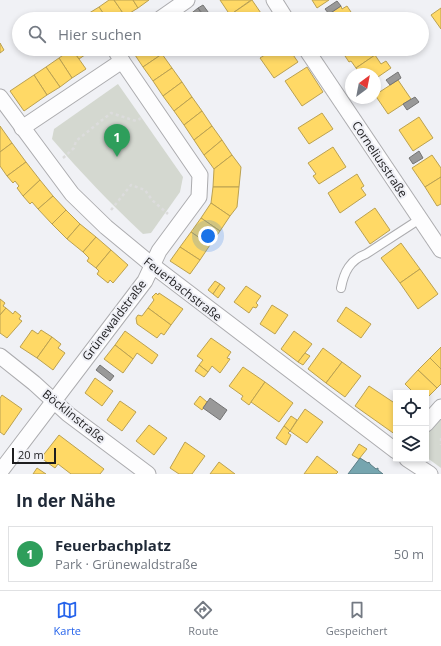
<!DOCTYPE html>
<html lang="de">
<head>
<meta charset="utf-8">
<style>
	body { margin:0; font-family:"Open Sans",sans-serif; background:#f6f6f7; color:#1f2937 }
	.controls { position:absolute; right:12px; bottom:12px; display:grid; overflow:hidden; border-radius:0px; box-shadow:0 2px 6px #0003 }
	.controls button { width:36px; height:36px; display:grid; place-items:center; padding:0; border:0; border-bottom:1px solid #e0e1e3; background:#fff; color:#1f2937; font:20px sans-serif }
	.compass { position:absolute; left:345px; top:68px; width:36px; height:36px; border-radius:50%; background:#fff; box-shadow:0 2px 6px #0003; rotate:32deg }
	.scale { position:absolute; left:12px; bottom:10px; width:44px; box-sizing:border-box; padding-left:4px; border:2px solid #1d1d1f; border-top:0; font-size:11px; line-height:14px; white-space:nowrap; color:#1d1d1f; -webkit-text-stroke:3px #eff0f6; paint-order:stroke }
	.you { position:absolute; left:208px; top:236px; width:14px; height:14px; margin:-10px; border:3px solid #fff; border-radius:50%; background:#1a73e8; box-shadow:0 0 0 6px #1a73e833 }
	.badge { display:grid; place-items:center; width:26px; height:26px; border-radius:50%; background:#2563eb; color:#fff; font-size:13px; font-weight:700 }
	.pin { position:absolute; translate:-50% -33px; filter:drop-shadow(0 1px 2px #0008) }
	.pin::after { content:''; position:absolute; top:21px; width:14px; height:12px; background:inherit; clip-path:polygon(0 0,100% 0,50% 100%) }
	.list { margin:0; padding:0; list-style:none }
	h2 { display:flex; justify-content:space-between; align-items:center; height:52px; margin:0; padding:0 16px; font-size:17px }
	h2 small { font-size:13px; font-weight:400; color:#747a83 }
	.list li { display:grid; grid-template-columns:26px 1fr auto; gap:12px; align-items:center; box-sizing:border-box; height:56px; margin:0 8px 8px; padding:0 8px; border:1px solid #e0e1e3; border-radius:0px }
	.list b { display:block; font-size:15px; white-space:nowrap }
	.list p { margin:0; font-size:13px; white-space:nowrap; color:#747a83 }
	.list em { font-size:13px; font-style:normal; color:#747a83 }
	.icon { flex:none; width:22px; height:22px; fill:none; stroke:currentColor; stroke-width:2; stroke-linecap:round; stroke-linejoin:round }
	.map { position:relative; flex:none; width:441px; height:474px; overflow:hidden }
	.search { position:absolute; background:#fff; box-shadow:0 2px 6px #0003; left:12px; right:12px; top:12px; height:44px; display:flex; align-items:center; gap:10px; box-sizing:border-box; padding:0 14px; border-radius:22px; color:#747a83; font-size:15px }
	.sheet { height:116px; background:#fff }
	nav { display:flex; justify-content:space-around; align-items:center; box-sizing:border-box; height:56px; border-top:1px solid #e0e1e3; background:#fff; font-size:11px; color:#747a83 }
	nav a { display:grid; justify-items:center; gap:2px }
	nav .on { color:#2563eb }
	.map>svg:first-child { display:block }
	.green { fill:#d4d8d0 }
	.homes { fill:#ffd966; stroke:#bba151 }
	.public { fill:#76a5af; stroke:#5b7c84 }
	.industry { fill:#999; stroke:#747474 }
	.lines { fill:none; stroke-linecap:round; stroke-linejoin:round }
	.lane-casing { stroke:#acacaf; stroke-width:10 }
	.street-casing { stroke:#acacaf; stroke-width:17 }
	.path { stroke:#dcdcdc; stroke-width:2.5; stroke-dasharray:3 3; stroke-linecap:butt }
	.lane { stroke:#fdfdfe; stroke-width:8 }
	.street { stroke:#fdfdfe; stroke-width:15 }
	.labels { text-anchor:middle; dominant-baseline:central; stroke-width:4; stroke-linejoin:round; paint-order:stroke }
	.street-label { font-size:12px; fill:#1d1d1f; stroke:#eff0f6 }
</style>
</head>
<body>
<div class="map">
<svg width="441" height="474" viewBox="0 0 441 474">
	<rect width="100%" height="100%" fill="#f0f1f5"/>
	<g class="green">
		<path d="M 118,84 L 183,177 L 180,192 L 151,233 L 143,234 C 111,204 81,173 52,139 L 54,129 Z"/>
		<path d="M 441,417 L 441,468 L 426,457 L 426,435 Z"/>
	</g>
	<g class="homes">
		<path d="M 109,0 L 114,0 L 125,16 L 121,19 L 107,19 L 99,7 Z"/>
		<path d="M 114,0 L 133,0 L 138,8 L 125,16 Z"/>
		<path d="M 133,0 L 149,0 L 138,8 Z"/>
		<path d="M 220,0 L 251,0 L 230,15 Z"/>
		<path d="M 252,0 L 265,19 L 233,19 L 230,15 Z"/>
		<path d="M 312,0 L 329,0 L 317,8 Z"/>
		<path d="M 341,6 L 342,9 L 347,6 L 353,15 L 349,19 L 324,19 L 323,18 Z"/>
		<path d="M 99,7 L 107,19 L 89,19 L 86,15 Z"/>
		<path d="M 441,8 L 441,29 L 431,15 Z"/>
		<path d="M 193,12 L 198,19 L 182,19 Z"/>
		<path d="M 0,43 L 4,50 L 0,53 Z"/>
		<path d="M 72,49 L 86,69 L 72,78 L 59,58 Z"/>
		<path d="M 72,49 L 91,49 L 92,50 L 79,59 Z"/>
		<path d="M 138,49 L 159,49 L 162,54 L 143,67 L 133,52 Z"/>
		<path d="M 274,49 L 289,49 L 298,62 L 274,78 L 260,58 Z"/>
		<path d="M 349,49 L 370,49 L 375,55 L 356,68 L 351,61 L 349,62 L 343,53 Z"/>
		<path d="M 162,54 L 172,68 L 153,81 L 143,67 Z"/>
		<path d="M 375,55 L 381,64 L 386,61 L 391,68 L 375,79 L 375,74 L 360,74 L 356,68 Z"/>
		<path d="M 59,58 L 72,78 L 60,87 L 46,67 Z"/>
		<path d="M 46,67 L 60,87 L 47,95 L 34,75 Z"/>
		<path d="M 307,67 L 323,92 L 302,106 L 285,81 Z"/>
		<path d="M 172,68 L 182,82 L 163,96 L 153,81 Z"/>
		<path d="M 34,75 L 47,95 L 24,111 L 10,91 Z"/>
		<path d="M 398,80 L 411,99 L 388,114 L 375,95 Z"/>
		<path d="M 182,82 L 192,97 L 174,111 L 163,96 Z"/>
		<path d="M 192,97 L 202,111 L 184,125 L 174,111 Z"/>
		<path d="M 202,111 L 212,126 L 194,140 L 184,125 Z"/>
		<path d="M 322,113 L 333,129 L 309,144 L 298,128 Z"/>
		<path d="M 419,117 L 433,138 L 413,151 L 399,130 Z"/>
		<path d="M 0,126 L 12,143 L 0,152 Z"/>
		<path d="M 212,126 L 222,140 L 204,155 L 194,140 Z"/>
		<path d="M 222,140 L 232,155 L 214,169 L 204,155 Z"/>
		<path d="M 12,143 L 26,162 L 7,176 L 0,166 L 0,152 Z"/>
		<path d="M 333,147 L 346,167 L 319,184 L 313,176 L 316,174 L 308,163 Z"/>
		<path d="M 232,155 L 241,167 L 239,187 L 213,187 L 214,169 Z"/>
		<path d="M 432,155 L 441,168 L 441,177 L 425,187 L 412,168 Z"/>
		<path d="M 26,162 L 40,180 L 23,196 L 17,188 L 19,186 L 15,181 L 13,183 L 7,176 Z"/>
		<path d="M 357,174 L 364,186 L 361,188 L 366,195 L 340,213 L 328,193 Z"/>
		<path d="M 441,177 L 441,204 L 437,206 L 425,187 Z"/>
		<path d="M 40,180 L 53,196 L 38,209 L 32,202 L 30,204 L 23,196 Z"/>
		<path d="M 213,187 L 239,187 L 237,207 L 230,216 L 211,203 Z"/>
		<path d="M 53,196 L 66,210 L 52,224 L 38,209 Z"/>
		<path d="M 211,203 L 230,216 L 220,231 L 201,218 Z"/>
		<path d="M 375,208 L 390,230 L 370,244 L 355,222 Z"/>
		<path d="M 66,210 L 80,224 L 67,239 L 52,224 Z"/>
		<path d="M 201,218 L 220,231 L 210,245 L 191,232 Z"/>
		<path d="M 80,224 L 96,237 L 83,252 L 67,239 Z"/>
		<path d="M 191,232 L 210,245 L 200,260 L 180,247 Z"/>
		<path d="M 96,237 L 111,250 L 96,268 L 87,261 L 89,258 L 83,252 Z"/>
		<path d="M 401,243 L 420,269 L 400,283 L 381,258 Z"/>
		<path d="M 180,247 L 200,260 L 190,274 L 170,261 Z"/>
		<path d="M 111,250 L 128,265 L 113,283 L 110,280 L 108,283 L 97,274 L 99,271 L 96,268 Z"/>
		<path d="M 420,269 L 438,294 L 418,309 L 400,283 Z"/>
		<path d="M 215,281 L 220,284 L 213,294 L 208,290 Z"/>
		<path d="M 220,284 L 225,288 L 218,298 L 213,294 Z"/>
		<path d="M 246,286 L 261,296 L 256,303 L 258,305 L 256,308 L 253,307 L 249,313 L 234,302 Z"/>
		<path d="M 156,293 L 158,295 L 159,293 L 183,309 L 171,325 L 148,308 L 154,300 L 152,297 Z"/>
		<path d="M 0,299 L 5,303 L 3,306 L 6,308 L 0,315 Z"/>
		<path d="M 272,305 L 288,315 L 275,334 L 260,324 Z"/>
		<path d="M 346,307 L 371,324 L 361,338 L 337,321 Z"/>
		<path d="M 6,308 L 13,314 L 15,311 L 21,316 L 19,319 L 22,321 L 7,338 L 0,333 L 0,315 Z"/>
		<path d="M 148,308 L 171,325 L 164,335 L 161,333 L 157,338 L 137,324 L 136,318 L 138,315 L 142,316 Z"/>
		<path d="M 32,330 L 38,334 L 41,330 L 52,337 L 37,358 L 20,347 Z"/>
		<path d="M 125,331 L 158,355 L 152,364 L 137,353 L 133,359 L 115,345 Z"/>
		<path d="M 294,331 L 312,344 L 298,362 L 281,349 Z"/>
		<path d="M 52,337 L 61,344 L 58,348 L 65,353 L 53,370 L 37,358 Z"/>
		<path d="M 211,338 L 231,352 L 227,358 L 230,359 L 220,373 L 212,366 L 208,372 L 199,365 L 203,360 L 197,356 Z"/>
		<path d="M 115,345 L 133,359 L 123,373 L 104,359 Z"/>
		<path d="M 441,347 L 441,369 L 430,358 Z"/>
		<path d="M 323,348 L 342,362 L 326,383 L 308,369 Z"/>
		<path d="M 305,353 L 310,356 L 303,365 L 298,362 Z"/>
		<path d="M 430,358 L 441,369 L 441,384 L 437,388 L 418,370 Z"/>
		<path d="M 342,362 L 361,376 L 345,397 L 326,383 Z"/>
		<path d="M 199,365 L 208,372 L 204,377 L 195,371 Z"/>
		<path d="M 243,367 L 265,382 L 249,405 L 241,399 L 243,396 L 229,386 Z"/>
		<path d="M 418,370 L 437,388 L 426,399 L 426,393 L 414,393 L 405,384 Z"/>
		<path d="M 95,378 L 113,391 L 102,406 L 85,393 Z"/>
		<path d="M 265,382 L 293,403 L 279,422 L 251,402 Z"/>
		<path d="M 369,386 L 396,404 L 396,435 L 355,406 Z"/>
		<path d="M 2,395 L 22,409 L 4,435 L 0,432 L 0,398 Z"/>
		<path d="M 200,396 L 207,402 L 202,410 L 194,404 Z"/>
		<path d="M 120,401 L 136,412 L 122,431 L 107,420 Z"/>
		<path d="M 305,409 L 323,422 L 307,443 L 290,431 Z"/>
		<path d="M 291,416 L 297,420 L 290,431 L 284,426 Z"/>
		<path d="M 149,425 L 167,438 L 154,455 L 136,441 Z"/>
		<path d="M 284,426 L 290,431 L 288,433 L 291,435 L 286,445 L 276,438 Z"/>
		<path d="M 59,435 L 104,469 L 100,474 L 71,474 L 58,464 L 55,468 L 41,458 Z"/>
		<path d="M 185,442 L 205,456 L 192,474 L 179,474 L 170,468 Z"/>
		<path d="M 359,444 L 367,449 L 359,459 L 352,455 Z"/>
		<path d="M 317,456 L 338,472 L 336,474 L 304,474 Z"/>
		<path d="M 219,462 L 235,474 L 210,474 Z"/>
		<path d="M 37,468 L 46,474 L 33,474 Z"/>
	</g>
	<path class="public" d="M 360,458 L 368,463 L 369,462 L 370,464 L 376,469 L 378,468 L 378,470 L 383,474 L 348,474 Z"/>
	<g class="industry">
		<path d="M 337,1 L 341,6 L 329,14 L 325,9 Z"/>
		<path d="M 203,5 L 211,16 L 207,19 L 198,8 Z"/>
		<path d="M 198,8 L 205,19 L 198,19 L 193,12 Z"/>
		<path d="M 398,72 L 401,78 L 390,85 L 386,80 Z"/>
		<path d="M 415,97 L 419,102 L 407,110 L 403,104 Z"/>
		<path d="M 419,151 L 423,158 L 413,164 L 409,158 Z"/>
		<path d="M 100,365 L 114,376 L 110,381 L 96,370 Z"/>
		<path d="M 210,398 L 227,410 L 220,420 L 203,408 Z"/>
	</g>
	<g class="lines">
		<defs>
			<path id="lane" d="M 341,288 C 344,272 350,260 366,254 L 420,219"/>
			<g id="street">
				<path d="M 274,0 L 286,19"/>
				<path d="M 160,19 L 187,0"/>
				<path d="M 306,49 L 441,250"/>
				<path d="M 0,97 L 72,194 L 106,227 L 152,265 L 396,451"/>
				<path d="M 22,128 L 122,61 L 117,53 L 119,49"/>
				<path d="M 0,356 L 34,383 L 68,414 L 148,474"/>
				<path d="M 426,424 L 441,407"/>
				<path d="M 407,459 L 430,474"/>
				<path d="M 0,472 L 145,281 L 159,251 L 199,197 L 200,175 L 122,61"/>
			</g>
		</defs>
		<use href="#lane" class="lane-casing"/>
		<use href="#street" class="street-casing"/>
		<g class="path">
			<path d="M 63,158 L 74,148 L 76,141 L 111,113 L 136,121 L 143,117"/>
			<path d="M 111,210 L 131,185 L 145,190 L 152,200 L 168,214"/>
			<path d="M 441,438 L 441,445"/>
		</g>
		<use href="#lane" class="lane"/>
		<use href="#street" class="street"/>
	</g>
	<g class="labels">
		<g class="street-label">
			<text transform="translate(380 159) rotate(56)">Corneliusstraße</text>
			<text transform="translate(183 289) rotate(38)">Feuerbachstraße</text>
			<text transform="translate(114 320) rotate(-53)">Grünewaldstraße</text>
			<text transform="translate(74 416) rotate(39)">Böcklinstraße</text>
		</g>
	</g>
</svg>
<div class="controls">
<button><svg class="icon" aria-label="locate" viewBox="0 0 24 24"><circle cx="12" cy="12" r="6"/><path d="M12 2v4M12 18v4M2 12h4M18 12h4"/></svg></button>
<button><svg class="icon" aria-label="layers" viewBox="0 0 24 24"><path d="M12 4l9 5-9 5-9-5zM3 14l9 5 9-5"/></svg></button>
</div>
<svg class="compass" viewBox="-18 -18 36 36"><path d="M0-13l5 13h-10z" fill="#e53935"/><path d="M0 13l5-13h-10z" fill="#747a83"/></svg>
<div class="scale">20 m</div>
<div class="you"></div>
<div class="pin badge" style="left:117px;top:157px;background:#2e9e5b">1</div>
<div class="search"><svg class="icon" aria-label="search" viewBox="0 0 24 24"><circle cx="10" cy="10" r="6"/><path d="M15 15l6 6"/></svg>Hier suchen</div>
</div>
<section class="sheet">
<h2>In der Nähe<small></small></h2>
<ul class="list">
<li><span class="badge" style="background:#2e9e5b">1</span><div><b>Feuerbachplatz</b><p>Park · Grünewaldstraße</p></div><em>50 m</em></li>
</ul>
</section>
<nav>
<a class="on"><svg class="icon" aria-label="map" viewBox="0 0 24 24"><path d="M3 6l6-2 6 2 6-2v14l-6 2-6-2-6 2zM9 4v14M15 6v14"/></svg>Karte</a>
<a><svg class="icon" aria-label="directions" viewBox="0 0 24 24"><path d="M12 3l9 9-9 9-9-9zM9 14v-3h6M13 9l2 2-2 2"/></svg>Route</a>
<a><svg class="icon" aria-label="saved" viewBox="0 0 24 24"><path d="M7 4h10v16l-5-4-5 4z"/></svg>Gespeichert</a>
</nav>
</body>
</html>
